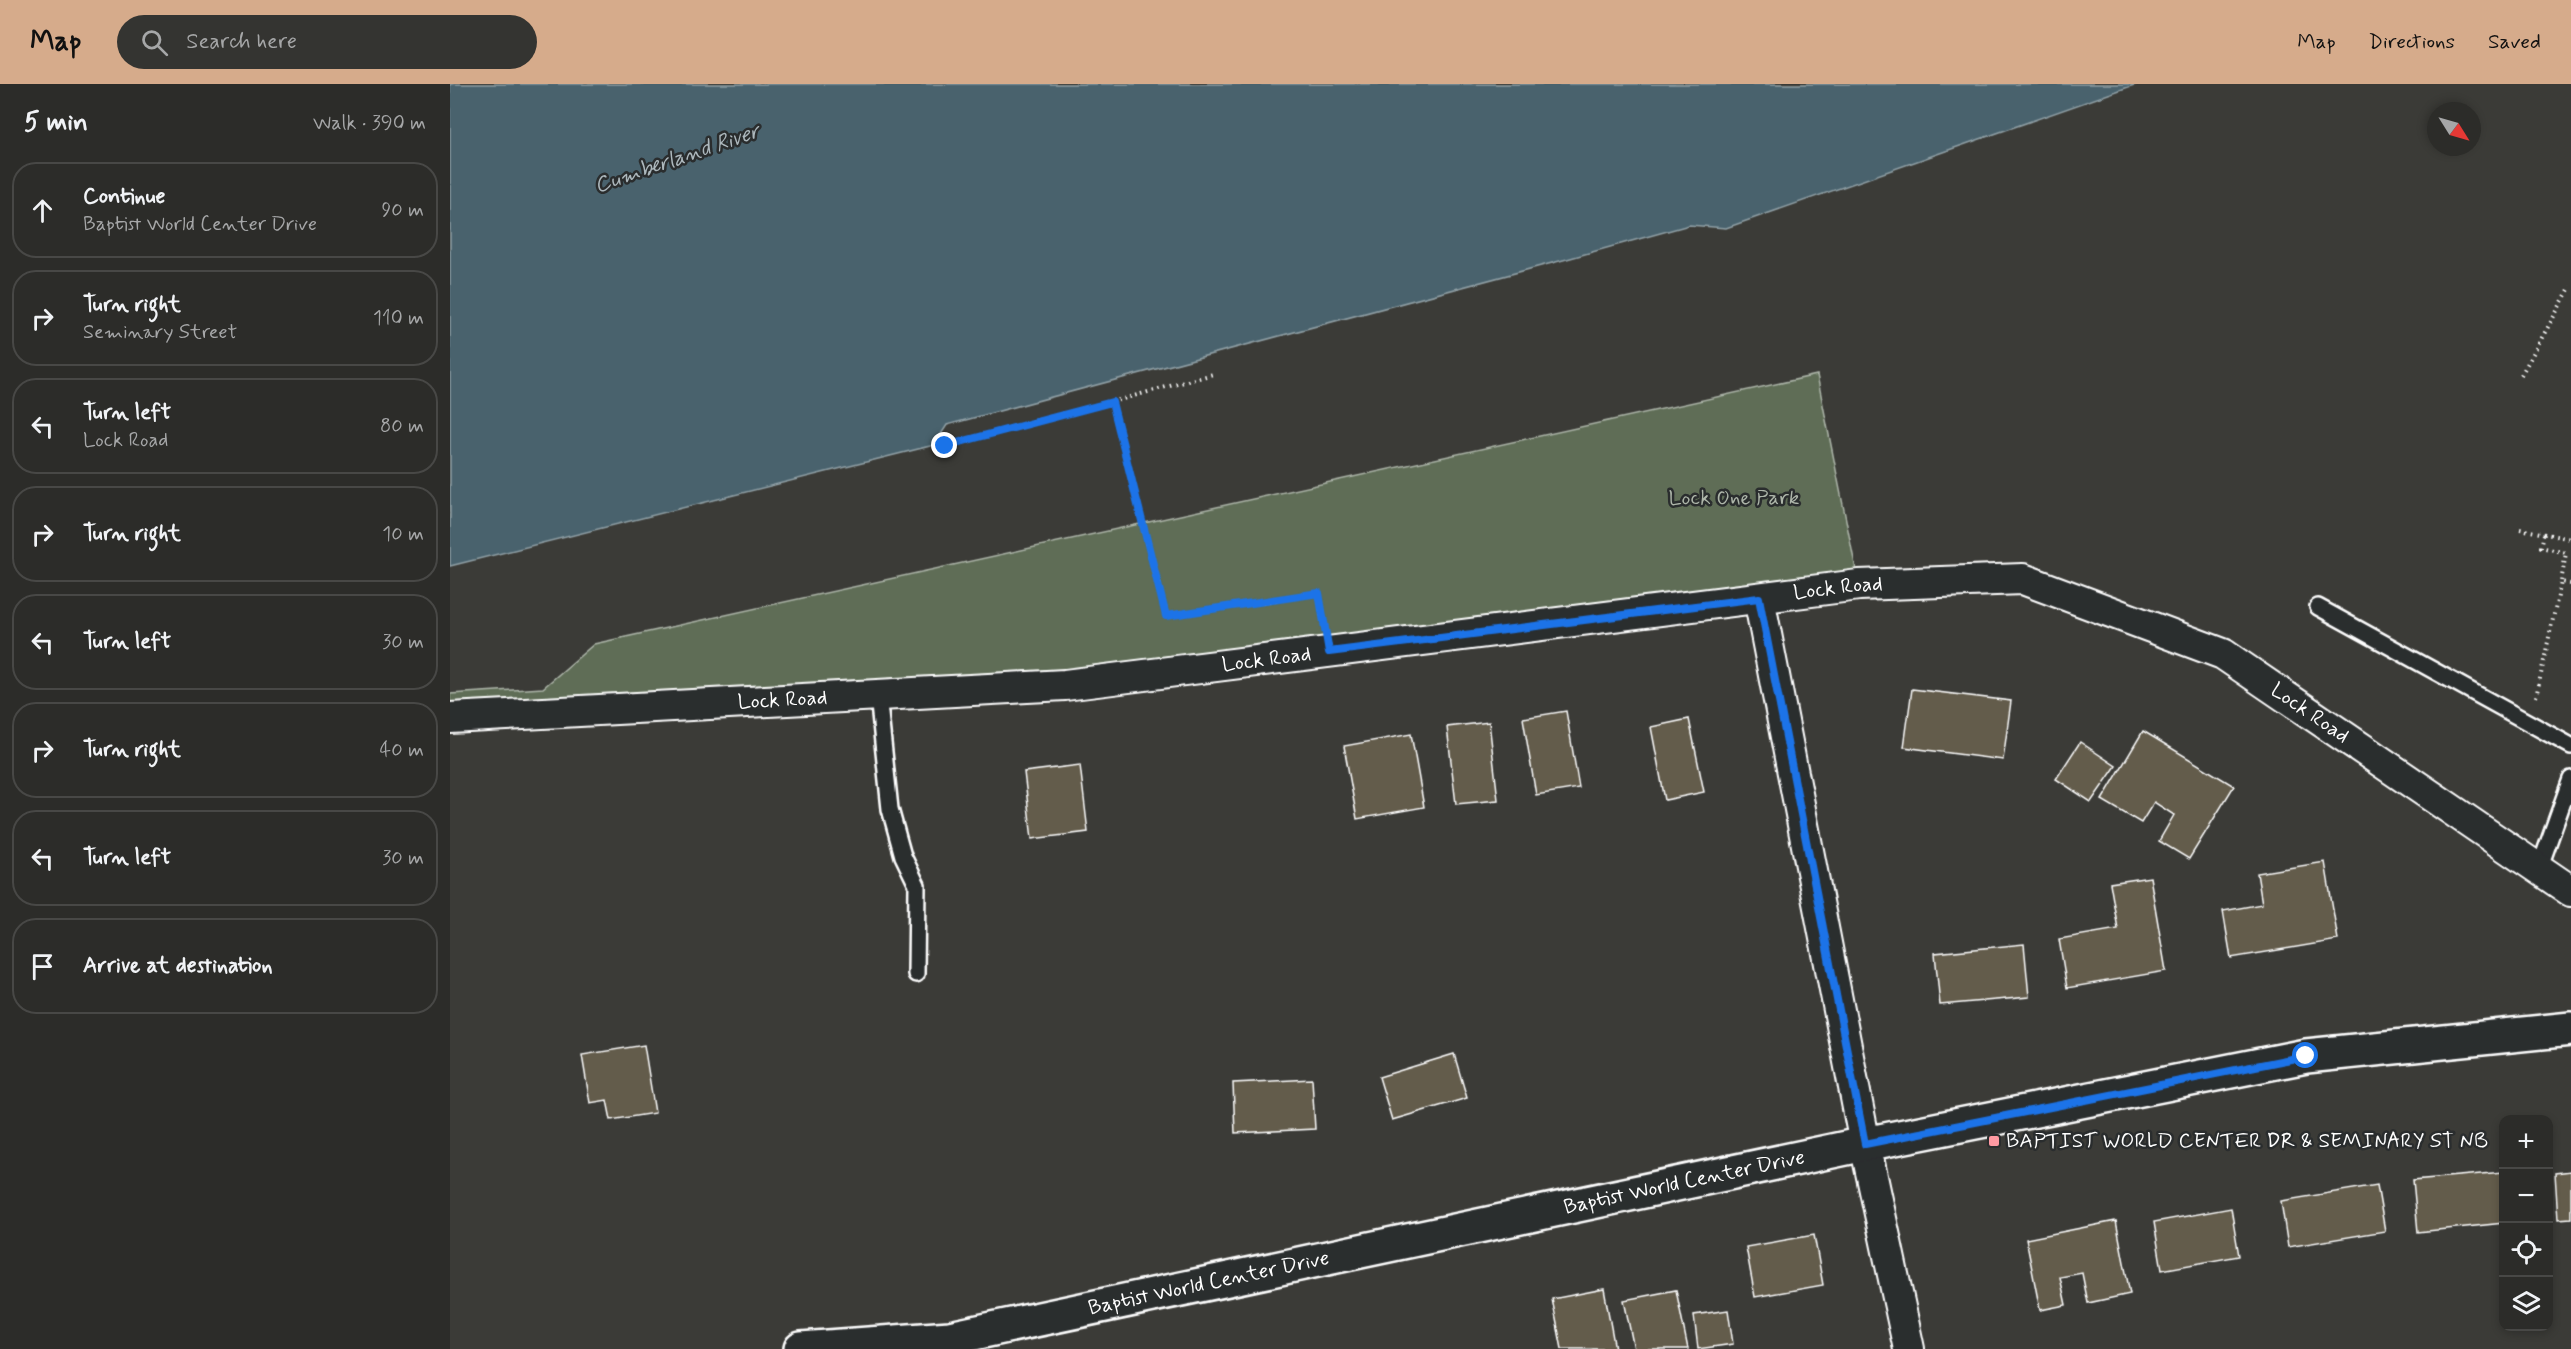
<!DOCTYPE html>
<html lang="en">
<head>
<meta charset="utf-8">
<style>
	body { margin:0; font-family:Mynerve,sans-serif; background:#343431; color:#f1f3f6 }
	.controls { position:absolute; right:18px; bottom:18px; display:grid; overflow:hidden; border-radius:12px; box-shadow:0 3px 9px #0003 }
	.controls button { width:54px; height:54px; display:grid; place-items:center; padding:0; border:0; border-bottom:2px solid #484846; background:#2c2c29; color:#f1f3f6; font:30px sans-serif }
	.compass { position:absolute; left:1977px; top:18px; width:54px; height:54px; border-radius:50%; background:#2c2c29; box-shadow:0 3px 9px #0003; rotate:127deg }
	.stop { position:absolute; width:18px; height:18px; margin:-14px; border:4px solid #1a73e8; border-radius:50%; background:#fff }
	.stop.end { background:#1a73e8; border-color:#fff; box-shadow:0 2px 6px #0008 }
	.list { margin:0; padding:0; list-style:none }
	h2 { display:flex; justify-content:space-between; align-items:center; height:78px; margin:0; padding:0 24px; font-size:26px }
	h2 small { font-size:20px; font-weight:400; color:#a6a7a8 }
	.list li { display:grid; grid-template-columns:39px 1fr auto; gap:18px; align-items:center; box-sizing:border-box; height:96px; margin:0 12px 12px; padding:0 12px; border:2px solid #484846; border-radius:24px }
	.list b { display:block; font-size:22px; white-space:nowrap }
	.list p { margin:0; font-size:20px; white-space:nowrap; color:#a6a7a8 }
	.list em { font-size:20px; font-style:normal; color:#a6a7a8 }
	.icon { flex:none; width:33px; height:33px; fill:none; stroke:currentColor; stroke-width:2; stroke-linecap:round; stroke-linejoin:round }
	.map { position:relative; flex:none; width:2121px; height:1265px; overflow:hidden }
	header { display:flex; align-items:center; gap:36px; box-sizing:border-box; height:84px; padding:0 30px; background:#d6ab8b; color:#111 }
	header strong { font-size:28px }
	nav { display:flex; gap:33px; margin-inline-start:auto; font-size:21px }
	.search { width:420px; height:54px; background:#343431; display:flex; align-items:center; gap:15px; box-sizing:border-box; padding:0 21px; border-radius:33px; color:#a6a7a8; font-size:22px }
	main { display:flex }
	aside { flex:1; background:#2c2c29 }
	.map>svg:first-child { display:block }
	.green { fill:#5e6d56; stroke:#aeb6aa; stroke-width:1.5 }
	.water { fill:#48626d; stroke:#91a1a7; stroke-width:1.5 }
	.building { fill:#635c4c; stroke:#fff; stroke-width:1.5 }
	.lines { fill:none; stroke-linecap:round; stroke-linejoin:round }
	.service-casing { stroke:#fff; stroke-width:20 }
	.minor-casing { stroke:#fff; stroke-width:34 }
	.tertiary-casing { stroke:#fff; stroke-width:38 }
	.path { stroke:#fff; stroke-width:4; stroke-dasharray:1.5 4.5; stroke-linecap:butt }
	.service { stroke:#2a2d2e; stroke-width:15 }
	.minor { stroke:#2a2d2e; stroke-width:30 }
	.tertiary { stroke:#2a2d2e; stroke-width:33 }
	.route { stroke:#1a73e8; stroke-width:8 }
	.poi-dot { fill:#ff9aa2; stroke:#2a2d2e; stroke-width:2 }
	.labels { text-anchor:middle; dominant-baseline:central; stroke-width:5; stroke-linejoin:round; paint-order:stroke }
	.park-label { font-size:21px; fill:#aeb6aa; stroke:#2a2d2e }
	.street-label { font-size:21px; fill:#fff; stroke:#2a2d2e }
	.poi-label { font-size:21px; fill:#fff; stroke:#2a2d2e; text-anchor:start }
	.water-label { font-size:22px; font-style:italic; fill:#adb8bd; stroke:#2a2d2e }
</style>
</head>
<body>
<header>
<strong>Map</strong>
<div class="search"><svg class="icon" aria-label="search" viewBox="0 0 24 24"><circle cx="10" cy="10" r="6"/><path d="M15 15l6 6"/></svg>Search here</div>
<nav><a>Map</a><a>Directions</a><a>Saved</a></nav>
</header>
<main>
<aside>
<h2>5 min<small>Walk · 390 m</small></h2>
<ul class="list">
<li><svg class="icon" aria-label="ahead" viewBox="0 0 24 24"><path d="M12 20V5M6 11l6-6 6 6"/></svg><div><b>Continue</b><p>Baptist World Center Drive</p></div><em>90 m</em></li>
<li><svg class="icon" aria-label="right" viewBox="0 0 24 24"><path d="M7 20v-9h11M14 6l5 5-5 5"/></svg><div><b>Turn right</b><p>Seminary Street</p></div><em>110 m</em></li>
<li><svg class="icon" aria-label="left" viewBox="0 0 24 24"><path d="M17 20v-9H6M10 6l-5 5 5 5"/></svg><div><b>Turn left</b><p>Lock Road</p></div><em>80 m</em></li>
<li><svg class="icon" aria-label="right" viewBox="0 0 24 24"><path d="M7 20v-9h11M14 6l5 5-5 5"/></svg><div><b>Turn right</b></div><em>10 m</em></li>
<li><svg class="icon" aria-label="left" viewBox="0 0 24 24"><path d="M17 20v-9H6M10 6l-5 5 5 5"/></svg><div><b>Turn left</b></div><em>30 m</em></li>
<li><svg class="icon" aria-label="right" viewBox="0 0 24 24"><path d="M7 20v-9h11M14 6l5 5-5 5"/></svg><div><b>Turn right</b></div><em>40 m</em></li>
<li><svg class="icon" aria-label="left" viewBox="0 0 24 24"><path d="M17 20v-9H6M10 6l-5 5 5 5"/></svg><div><b>Turn left</b></div><em>30 m</em></li>
<li><svg class="icon" aria-label="arrive" viewBox="0 0 24 24"><path d="M6 21V4h12l-3 4 3 4H6"/></svg><div><b>Arrive at destination</b></div></li>
</ul>
</aside>
<div class="map">
<svg width="2121" height="1265" viewBox="0 0 2121 1265">
	<rect width="100%" height="100%" fill="#3b3b37"/>
	<filter id="ink" filterUnits="userSpaceOnUse"><feTurbulence type="fractalNoise" baseFrequency=".0167" numOctaves="2"/><feDisplacementMap in="SourceGraphic" scale="12" xChannelSelector="R" yChannelSelector="G"/><feConvolveMatrix kernelMatrix="1 2 1 2 8 2 1 2 1" color-interpolation-filters="sRGB"/></filter>
	<g filter="url(#ink)">
		<path class="green" d="M 1367,291 L 1409,501 L 615,601 L 0,634 L 0,610 L 93,604 L 144,560 Z"/>
		<path class="water" d="M 0,0 L 1687,0 L 1276,144 L 1239,141 L 1117,175 L 497,341 L 484,361 L 0,482 Z"/>
		<g class="building">
			<path d="M 1462,605 L 1561,617 L 1553,676 L 1454,663 Z"/>
			<path d="M 1116,627 L 1129,704 L 1086,711 L 1073,634 Z"/>
			<path d="M 1239,635 L 1254,708 L 1215,716 L 1201,643 Z"/>
			<path d="M 1039,638 L 1048,716 L 1006,720 L 997,643 Z"/>
			<path d="M 1693,647 L 1784,702 L 1739,775 L 1709,757 L 1724,731 L 1704,718 L 1691,739 L 1652,716 Z"/>
			<path d="M 961,650 L 974,723 L 907,735 L 894,662 Z"/>
			<path d="M 1630,658 L 1666,682 L 1641,718 L 1606,695 Z"/>
			<path d="M 630,681 L 638,748 L 582,755 L 574,688 Z"/>
			<path d="M 1875,778 L 1888,856 L 1781,874 L 1773,827 L 1812,820 L 1807,789 Z"/>
			<path d="M 1700,793 L 1716,887 L 1617,904 L 1609,855 L 1668,845 L 1660,799 Z"/>
			<path d="M 1574,860 L 1579,913 L 1490,921 L 1485,869 Z"/>
			<path d="M 194,961 L 205,1029 L 161,1036 L 157,1016 L 140,1019 L 132,971 Z"/>
			<path d="M 1004,970 L 1017,1014 L 942,1036 L 929,993 Z"/>
			<path d="M 862,995 L 865,1045 L 785,1049 L 783,999 Z"/>
			<path d="M 2121,1087 L 2121,1134 L 2108,1135 L 2105,1089 Z"/>
			<path d="M 2054,1088 L 2054,1139 L 1968,1148 L 1963,1096 Z"/>
			<path d="M 1927,1101 L 1935,1147 L 1838,1163 L 1831,1117 Z"/>
			<path d="M 1781,1124 L 1789,1172 L 1712,1186 L 1704,1138 Z"/>
			<path d="M 1666,1137 L 1680,1210 L 1638,1219 L 1632,1189 L 1610,1193 L 1616,1221 L 1590,1226 L 1576,1155 Z"/>
			<path d="M 1364,1151 L 1373,1201 L 1305,1213 L 1296,1163 Z"/>
			<path d="M 1154,1205 L 1165,1265 L 1112,1265 L 1102,1215 Z"/>
			<path d="M 1226,1206 L 1238,1265 L 1184,1265 L 1174,1216 Z"/>
			<path d="M 1278,1226 L 1283,1260 L 1248,1265 L 1244,1231 Z"/>
		</g>
		<g class="lines">
			<defs>
				<g id="service">
					<path d="M 1868,523 L 2121,662"/>
					<path d="M 428,611 L 440,725 L 453,772 L 467,801 L 466,890"/>
					<path d="M 2089,785 L 2121,695"/>
				</g>
				<g id="minor">
					<path d="M 1309,514 L 1415,1060 L 1459,1265"/>
					<path id="s1" d="M 0,634 L 615,601 L 1409,501 L 1573,495 L 1773,570 L 2121,807"/>
				</g>
				<g id="tertiary">
					<path id="s2" d="M 351,1265 L 500,1254 L 1415,1060 L 1856,972 L 2121,945"/>
				</g>
			</defs>
			<use href="#service" class="service-casing"/>
			<use href="#minor" class="minor-casing"/>
			<use href="#tertiary" class="tertiary-casing"/>
			<g class="path">
				<path d="M 2071,291 L 2121,202"/>
				<path d="M 662,318 L 763,290"/>
				<path d="M 495,362 L 662,318 L 716,532 L 869,509 L 873,535"/>
				<path d="M 2070,445 L 2121,455"/>
				<path d="M 2094,450 L 2091,463 L 2116,469 L 2111,498"/>
				<path d="M 2086,613 L 2111,498 L 2121,500"/>
			</g>
			<use href="#service" class="service"/>
			<use href="#minor" class="minor"/>
			<use href="#tertiary" class="tertiary"/>
		</g>
	</g>
	<g class="lines" filter="url(#ink)">
		<path class="route" d="M 495,362 L 662,318 L 716,532 L 869,509 L 879,568 L 1309,514 L 1415,1060 L 1856,972"/>
	</g>
	<rect class="poi-dot" x="1538" y="1051" width="12" height="12" rx="3"/>
	<g class="labels">
		<g class="park-label">
			<text x="1284" y="414">Lock One Park</text>
		</g>
		<g class="street-label">
			<text stroke="none"><textPath href="#s1" startOffset="1395">Lock Road</textPath></text>
			<text stroke="none"><textPath href="#s1" startOffset="819">Lock Road</textPath></text>
			<text stroke="none"><textPath href="#s1" startOffset="333">Lock Road</textPath></text>
			<text stroke="none"><textPath href="#s1" startOffset="1899">Lock Road</textPath></text>
			<text stroke="none"><textPath href="#s2" startOffset="900">Baptist World Center Drive</textPath></text>
			<text stroke="none"><textPath href="#s2" startOffset="414">Baptist World Center Drive</textPath></text>
		</g>
		<g class="poi-label">
			<text x="1556" y="1057">BAPTIST WORLD CENTER DR &amp; SEMINARY ST NB</text>
		</g>
		<g class="water-label">
			<text transform="translate(227 75) rotate(-19)">Cumberland River</text>
		</g>
	</g>
</svg>
<div class="controls">
<button>+</button>
<button>−</button>
<button><svg class="icon" aria-label="locate" viewBox="0 0 24 24"><circle cx="12" cy="12" r="6"/><path d="M12 2v4M12 18v4M2 12h4M18 12h4"/></svg></button>
<button><svg class="icon" aria-label="layers" viewBox="0 0 24 24"><path d="M12 4l9 5-9 5-9-5zM3 14l9 5 9-5"/></svg></button>
</div>
<svg class="compass" viewBox="-18 -18 36 36"><path d="M0-13l5 13h-10z" fill="#e53935"/><path d="M0 13l5-13h-10z" fill="#a6a7a8"/></svg>
<div class="stop" style="left:1856px;top:972px"></div>
<div class="stop end" style="left:495px;top:362px"></div>
</div>
</main>
</body>
</html>
